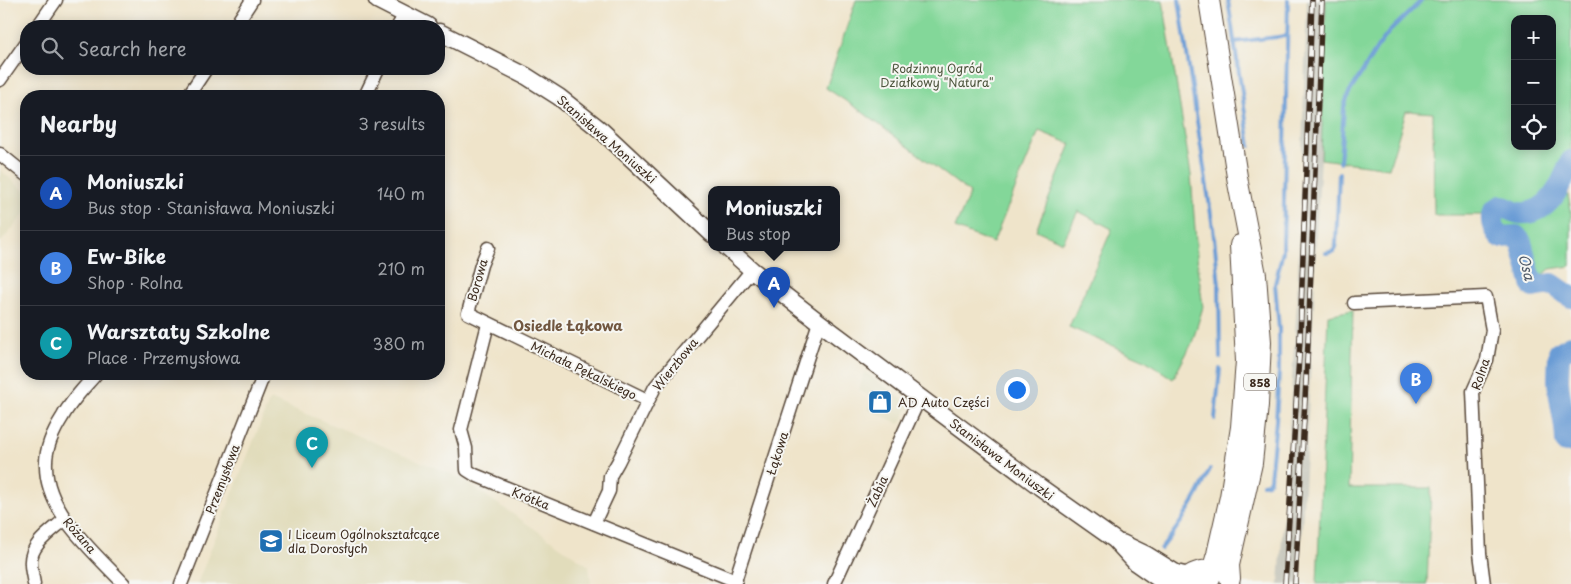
<!DOCTYPE html>
<html lang="en">
<head>
<meta charset="utf-8">
<style>
	body { margin:0; font-family:"Playpen Sans",sans-serif; background:#242831; color:#f1f3f6 }
	.controls { position:absolute; right:15px; top:15px; display:grid; overflow:hidden; border-radius:10px; box-shadow:0 2px 12px #0003 }
	.controls button { width:45px; height:45px; display:grid; place-items:center; padding:0; border:0; border-bottom:1px solid #363941; background:#171b24; color:#f1f3f6; font:25px sans-serif }
	.you { position:absolute; left:1016px; top:389px; width:18px; height:18px; margin:-12px; border:4px solid #fff; border-radius:50%; background:#1a73e8; box-shadow:0 0 0 8px #1a73e833 }
	.badge { display:grid; place-items:center; width:32px; height:32px; border-radius:50%; background:#1f6fb2; color:#fff; font-size:16px; font-weight:700 }
	.pin { position:absolute; translate:-50% -41px; filter:drop-shadow(0 1px 2px #0008) }
	.pin::after { content:''; position:absolute; top:26px; width:18px; height:15px; background:inherit; clip-path:polygon(0 0,100% 0,50% 100%) }
	.popup { position:absolute; left:708px; top:186px; width:132px; height:65px; box-sizing:border-box; display:grid; place-content:center; border-radius:10px; background:#171b24; filter:drop-shadow(0 1px 4px #0005); font-size:16px; white-space:nowrap; color:#9ea1a6 }
	.popup b { font-size:19px; color:#f1f3f6 }
	.popup::after { content:''; position:absolute; left:50%; top:100%; margin-left:-10px; border:10px solid transparent; border-top-color:#171b24 }
	.list { margin:0; padding:0; list-style:none }
	h2 { display:flex; justify-content:space-between; align-items:center; height:65px; margin:0; padding:0 20px; font-size:21px }
	h2 small { font-size:16px; font-weight:400; color:#9ea1a6 }
	.list li { display:grid; grid-template-columns:32px 1fr auto; gap:15px; align-items:center; box-sizing:border-box; height:75px; padding:0 20px; border-top:1px solid #363941 }
	.list b { display:block; font-size:19px; white-space:nowrap }
	.list p { margin:0; font-size:16px; white-space:nowrap; color:#9ea1a6 }
	.list em { font-size:16px; font-style:normal; color:#9ea1a6 }
	.icon { flex:none; width:28px; height:28px; fill:none; stroke:currentColor; stroke-width:2; stroke-linecap:round; stroke-linejoin:round }
	.map { position:relative; flex:none; width:1571px; height:584px; overflow:hidden }
	.search { position:absolute; background:#171b24; box-shadow:0 2px 12px #0003; left:20px; top:20px; width:425px; height:55px; display:flex; align-items:center; gap:12px; box-sizing:border-box; padding:0 18px; border-radius:20px; color:#9ea1a6; font-size:19px }
	.panel { position:absolute; background:#171b24; box-shadow:0 2px 12px #0003; left:20px; top:90px; width:425px; height:290px; border-radius:20px }
	.map>svg:first-child { display:block }
	.built { fill:#e1dcbb }
	.industrial { fill:#c5c5b9 }
	.green { fill:#83d799; stroke:#5f805c; fill-rule:evenodd }
	.lines { fill:none; stroke-linecap:round; stroke-linejoin:round }
	.stream { stroke:#6a9cd5; stroke-width:4 }
	.river { stroke:#6a9cd5; stroke-width:22 }
	.minor-casing { stroke:#564638; stroke-width:15 }
	.tertiary-casing { stroke:#564638; stroke-width:19 }
	.primary-casing { stroke:#564638; stroke-width:22 }
	.minor { stroke:#fff; stroke-width:12 }
	.tertiary { stroke:#fff; stroke-width:16 }
	.primary { stroke:#fff; stroke-width:20 }
	.rail-casing { stroke:#3b2a1e; stroke-width:5.5 }
	.rail { stroke:#f6f6f2; stroke-width:4; stroke-dasharray:11; stroke-linecap:butt }
	.labels { text-anchor:middle; dominant-baseline:central; stroke-width:4; stroke-linejoin:round; paint-order:stroke }
	.shield { fill:#f6f6f2; stroke:#73675e; stroke-width:1 }
	.shield-label { font-size:11px; font-weight:bold; fill:#3b2a1e }
	.park-label { font-size:12px; fill:#4d553d; stroke:#f6f6f2 }
	.street-label { font-size:12px; fill:#3b2a1e; stroke:#f6f6f2 }
	.poi-label { font-size:12px; fill:#3b2a1e; stroke:#f6f6f2; text-anchor:start }
	.water-label { font-size:14px; font-style:italic; fill:#4e5867; stroke:#f6f6f2 }
	.neighbourhood-label { font-size:14px; font-weight:bold; fill:#71563f; stroke:#f6f6f2 }
</style>
</head>
<body>
<div class="map">
<svg width="1571" height="584" viewBox="0 0 1571 584">
	<rect width="100%" height="100%" fill="#f6f6f2"/>
	<filter id="ink" filterUnits="userSpaceOnUse"><feTurbulence type="fractalNoise" baseFrequency=".02" numOctaves="2"/><feDisplacementMap in="SourceGraphic" scale="10" xChannelSelector="R" yChannelSelector="G"/><feConvolveMatrix kernelMatrix="1 2 1 2 8 2 1 2 1" color-interpolation-filters="sRGB"/></filter>
	<filter id="wash" filterUnits="userSpaceOnUse"><feTurbulence type="fractalNoise" baseFrequency=".0096" numOctaves="4" result="noise"/><feDisplacementMap in="SourceGraphic" scale="20" xChannelSelector="R" yChannelSelector="G"/><feGaussianBlur stdDeviation="1.12" result="paint"/><feColorMatrix in="noise" values="0 0 0 0 0 0 0 0 0 0 0 0 0 0 0 0 0 1.4 0 .05"/><feComposite in="paint" operator="in"/></filter>
	<g filter="url(#wash)">
		<rect width="100%" height="100%" fill="#efe4ca"/>
		<g class="built">
			<path d="M 0,170 L 26,192 L 26,212 L 0,243 Z"/>
			<path d="M 865,372 L 910,405 L 900,424 L 867,409 L 872,397 L 859,390 Z"/>
			<path d="M 270,399 L 460,478 L 589,566 L 591,584 L 197,584 Z"/>
		</g>
		<path class="industrial" d="M 1307,0 L 1326,0 L 1321,159 L 1316,234 L 1314,304 L 1299,584 L 1279,584 L 1297,302 Z"/>
		<g class="green">
			<path d="M 856,0 L 1163,0 L 1191,175 L 1198,269 L 1203,307 L 1192,343 L 1173,379 L 1145,360 L 1069,327 L 1112,229 L 1078,211 L 1063,242 L 1036,230 L 1071,144 L 1039,131 L 993,243 L 955,228 L 970,193 L 861,111 L 826,88 Z"/>
			<path d="M 1326,0 L 1571,0 L 1571,156 C 1562,177 1552,208 1525,210 C 1517,210 1510,209 1504,203 C 1496,204 1493,208 1489,214 L 1483,215 L 1434,215 L 1433,113 L 1406,111 L 1389,168 L 1321,159 ZM 1515,19 L 1552,19 L 1552,146 L 1515,146 Z"/>
			<path d="M 1566,187 L 1571,209 L 1571,266 L 1550,269 L 1533,284 L 1529,261 L 1520,235 C 1513,231 1509,235 1499,230 L 1495,218 L 1502,208 C 1533,226 1547,209 1566,187 Z"/>
			<path d="M 1353,310 L 1349,488 L 1431,488 L 1427,584 L 1317,584 L 1328,315 Z"/>
		</g>
		<g class="lines">
			<g class="stream">
				<path d="M 1179,0 L 1213,228 L 1219,285 L 1220,358"/>
				<path d="M 1228,0 L 1250,146"/>
				<path d="M 1234,42 L 1286,36"/>
				<path d="M 1340,162 L 1344,107 L 1348,95 L 1377,48 L 1389,32 L 1422,0"/>
				<path d="M 1326,253 L 1334,251 L 1336,243 L 1339,173"/>
				<path d="M 1215,419 L 1220,369"/>
				<path d="M 1263,484 L 1268,483 L 1270,479 L 1276,421 L 1279,371 L 1279,329 L 1275,284 L 1283,251 L 1288,0"/>
				<path d="M 1161,549 C 1180,525 1198,497 1210,469"/>
			</g>
			<g class="river">
				<path d="M 1571,161 C 1562,184 1549,216 1519,213 C 1513,212 1507,208 1501,206 L 1494,211 C 1491,220 1494,230 1500,237 L 1516,236 L 1521,242 L 1533,287 L 1552,284 L 1571,297"/>
				<path d="M 1571,346 L 1559,353 C 1559,362 1558,371 1558,380 C 1559,401 1566,421 1566,442 L 1571,442"/>
			</g>
		</g>
	</g>
	<g filter="url(#ink)">
		<g class="lines">
			<defs>
				<g id="minor">
					<path d="M 38,26 L 56,0"/>
					<path d="M 235,26 L 252,0"/>
					<path d="M 398,26 L 405,14"/>
					<path d="M 0,80 L 26,43"/>
					<path d="M 188,96 L 206,69"/>
					<path d="M 365,96 L 378,69"/>
					<path d="M 0,154 L 26,175"/>
					<path d="M 488,248 L 481,265 L 468,313 L 647,400"/>
					<path d="M 1354,303 L 1486,297 L 1492,330 L 1487,360 L 1473,391 L 1480,553 L 1484,584"/>
					<path d="M 488,324 L 461,430 L 466,448 L 467,470 L 475,475 L 736,581"/>
					<path d="M 96,374 C 85,387 71,401 63,416 C 54,430 45,449 46,466 C 46,512 94,552 124,584"/>
					<path d="M 594,523 L 609,491 L 610,476 L 618,462 L 655,387 L 752,270"/>
					<path d="M 34,584 C 33,577 31,570 31,564 C 29,545 52,531 64,520"/>
					<path d="M 181,584 L 264,374"/>
					<path d="M 734,584 L 819,322"/>
					<path d="M 834,584 L 920,397"/>
				</g>
				<g id="tertiary">
					<path d="M 377,0 L 428,26"/>
					<path d="M 439,32 L 526,76 L 559,97 L 602,131 L 712,234"/>
					<path d="M 726,247 L 752,270 L 819,322 L 1040,487 L 1115,540 L 1136,563 L 1166,584"/>
					<path d="M 1122,543 L 1147,555 L 1176,573 L 1189,576"/>
				</g>
				<g id="primary">
					<path d="M 1209,0 L 1238,183 L 1256,275 L 1261,342 L 1258,405 L 1252,463 L 1229,565 L 1230,579"/>
					<path d="M 1181,584 C 1190,573 1200,569 1214,571"/>
					<path d="M 1201,584 L 1210,578 L 1217,554 L 1230,497 L 1241,427 L 1246,361 L 1240,245"/>
				</g>
			</defs>
			<use href="#minor" class="minor-casing"/>
			<use href="#tertiary" class="tertiary-casing"/>
			<use href="#primary" class="primary-casing"/>
			<use href="#minor" class="minor"/>
			<use href="#tertiary" class="tertiary"/>
			<use href="#primary" class="primary"/>
			<defs>
				<g id="rail">
					<path d="M 1285,584 L 1300,340 L 1312,0"/>
					<path d="M 1295,584 L 1308,343 L 1322,0"/>
				</g>
			</defs>
			<use href="#rail" class="rail-casing"/>
			<use href="#rail" class="rail"/>
		</g>
	</g>
	<defs>
		<symbol id="shop-square" viewBox="-11 -11 22 22"><rect x="-9" y="-9" width="18" height="18" rx="4" fill="#1f6fb2" stroke="#f6f6f2"/><path d="M-5-2.5h2.3a2.7 3.5 0 0 1 5.4 0H5L5.5 6h-11ZM-1.5-2.5h3a1.5 2.3 0 0 0-3 0Z" fill="#fff"/></symbol>
		<symbol id="school-square" viewBox="-11 -11 22 22"><rect x="-9" y="-9" width="18" height="18" rx="4" fill="#1f6fb2" stroke="#f6f6f2"/><path d="M0-5L7-2L0 1L-7-2ZM-4 1L0 2.5L4 1V4Q0 6-4 4Z" fill="#fff"/></symbol>
	</defs>
	<g fill-rule="evenodd">
		<use href="#shop-square" x="866" y="388" width="28" height="28"/>
		<use href="#school-square" x="257" y="527" width="28" height="28"/>
	</g>
	<g class="labels">
		<rect class="shield" x="1244" y="373.5" width="32" height="17" rx="4"/>
		<g class="shield-label">
			<text x="1260" y="382">858</text>
		</g>
		<g class="park-label">
			<text x="937" y="68">Rodzinny Ogród<tspan x="937" dy="14">Działkowy "Natura"</tspan></text>
		</g>
		<g class="street-label">
			<text transform="translate(607 139) rotate(41)">Stanisława Moniuszki</text>
			<text transform="translate(477 280) rotate(-74)">Borowa</text>
			<text transform="translate(675 364) rotate(-51)">Wierzbowa</text>
			<text transform="translate(584 370) rotate(26)">Michała Pękalskiego</text>
			<text transform="translate(1480 374) rotate(-71)">Rolna</text>
			<text transform="translate(777 453) rotate(-72)">Łąkowa</text>
			<text transform="translate(1002 459) rotate(37)">Stanisława Moniuszki</text>
			<text transform="translate(222 479) rotate(-69)">Przemysłowa</text>
			<text transform="translate(877 491) rotate(-65)">Żabia</text>
			<text transform="translate(531 498) rotate(22)">Krótka</text>
			<text transform="translate(80 535) rotate(49)">Różana</text>
		</g>
		<g class="poi-label">
			<text x="898" y="402">AD Auto Części</text>
			<text x="288" y="534">I Liceum Ogólnokształcące<tspan x="288" dy="14">dla Dorosłych</tspan></text>
		</g>
		<g class="water-label">
			<text transform="translate(1527 267) rotate(75)">Osa</text>
		</g>
		<g class="neighbourhood-label">
			<text x="568" y="325">Osiedle Łąkowa</text>
		</g>
	</g>
</svg>
<div class="controls">
<button>+</button>
<button>−</button>
<button><svg class="icon" aria-label="locate" viewBox="0 0 24 24"><circle cx="12" cy="12" r="6"/><path d="M12 2v4M12 18v4M2 12h4M18 12h4"/></svg></button>
</div>
<div class="you"></div>
<div class="pin badge" style="left:774px;top:308px;background:#1a4fb4">A</div>
<div class="popup"><b>Moniuszki</b>Bus stop</div>
<div class="pin badge" style="left:1416px;top:404px;background:#3f7fe0">B</div>
<div class="pin badge" style="left:312px;top:468px;background:#0f9aa8">C</div>
<div class="search"><svg class="icon" aria-label="search" viewBox="0 0 24 24"><circle cx="10" cy="10" r="6"/><path d="M15 15l6 6"/></svg>Search here</div>
<section class="panel">
<h2>Nearby<small>3 results</small></h2>
<ul class="list">
<li><span class="badge" style="background:#1a4fb4">A</span><div><b>Moniuszki</b><p>Bus stop · Stanisława Moniuszki</p></div><em>140 m</em></li>
<li><span class="badge" style="background:#3f7fe0">B</span><div><b>Ew-Bike</b><p>Shop · Rolna</p></div><em>210 m</em></li>
<li><span class="badge" style="background:#0f9aa8">C</span><div><b>Warsztaty Szkolne</b><p>Place · Przemysłowa</p></div><em>380 m</em></li>
</ul>
</section>
</div>
</body>
</html>
